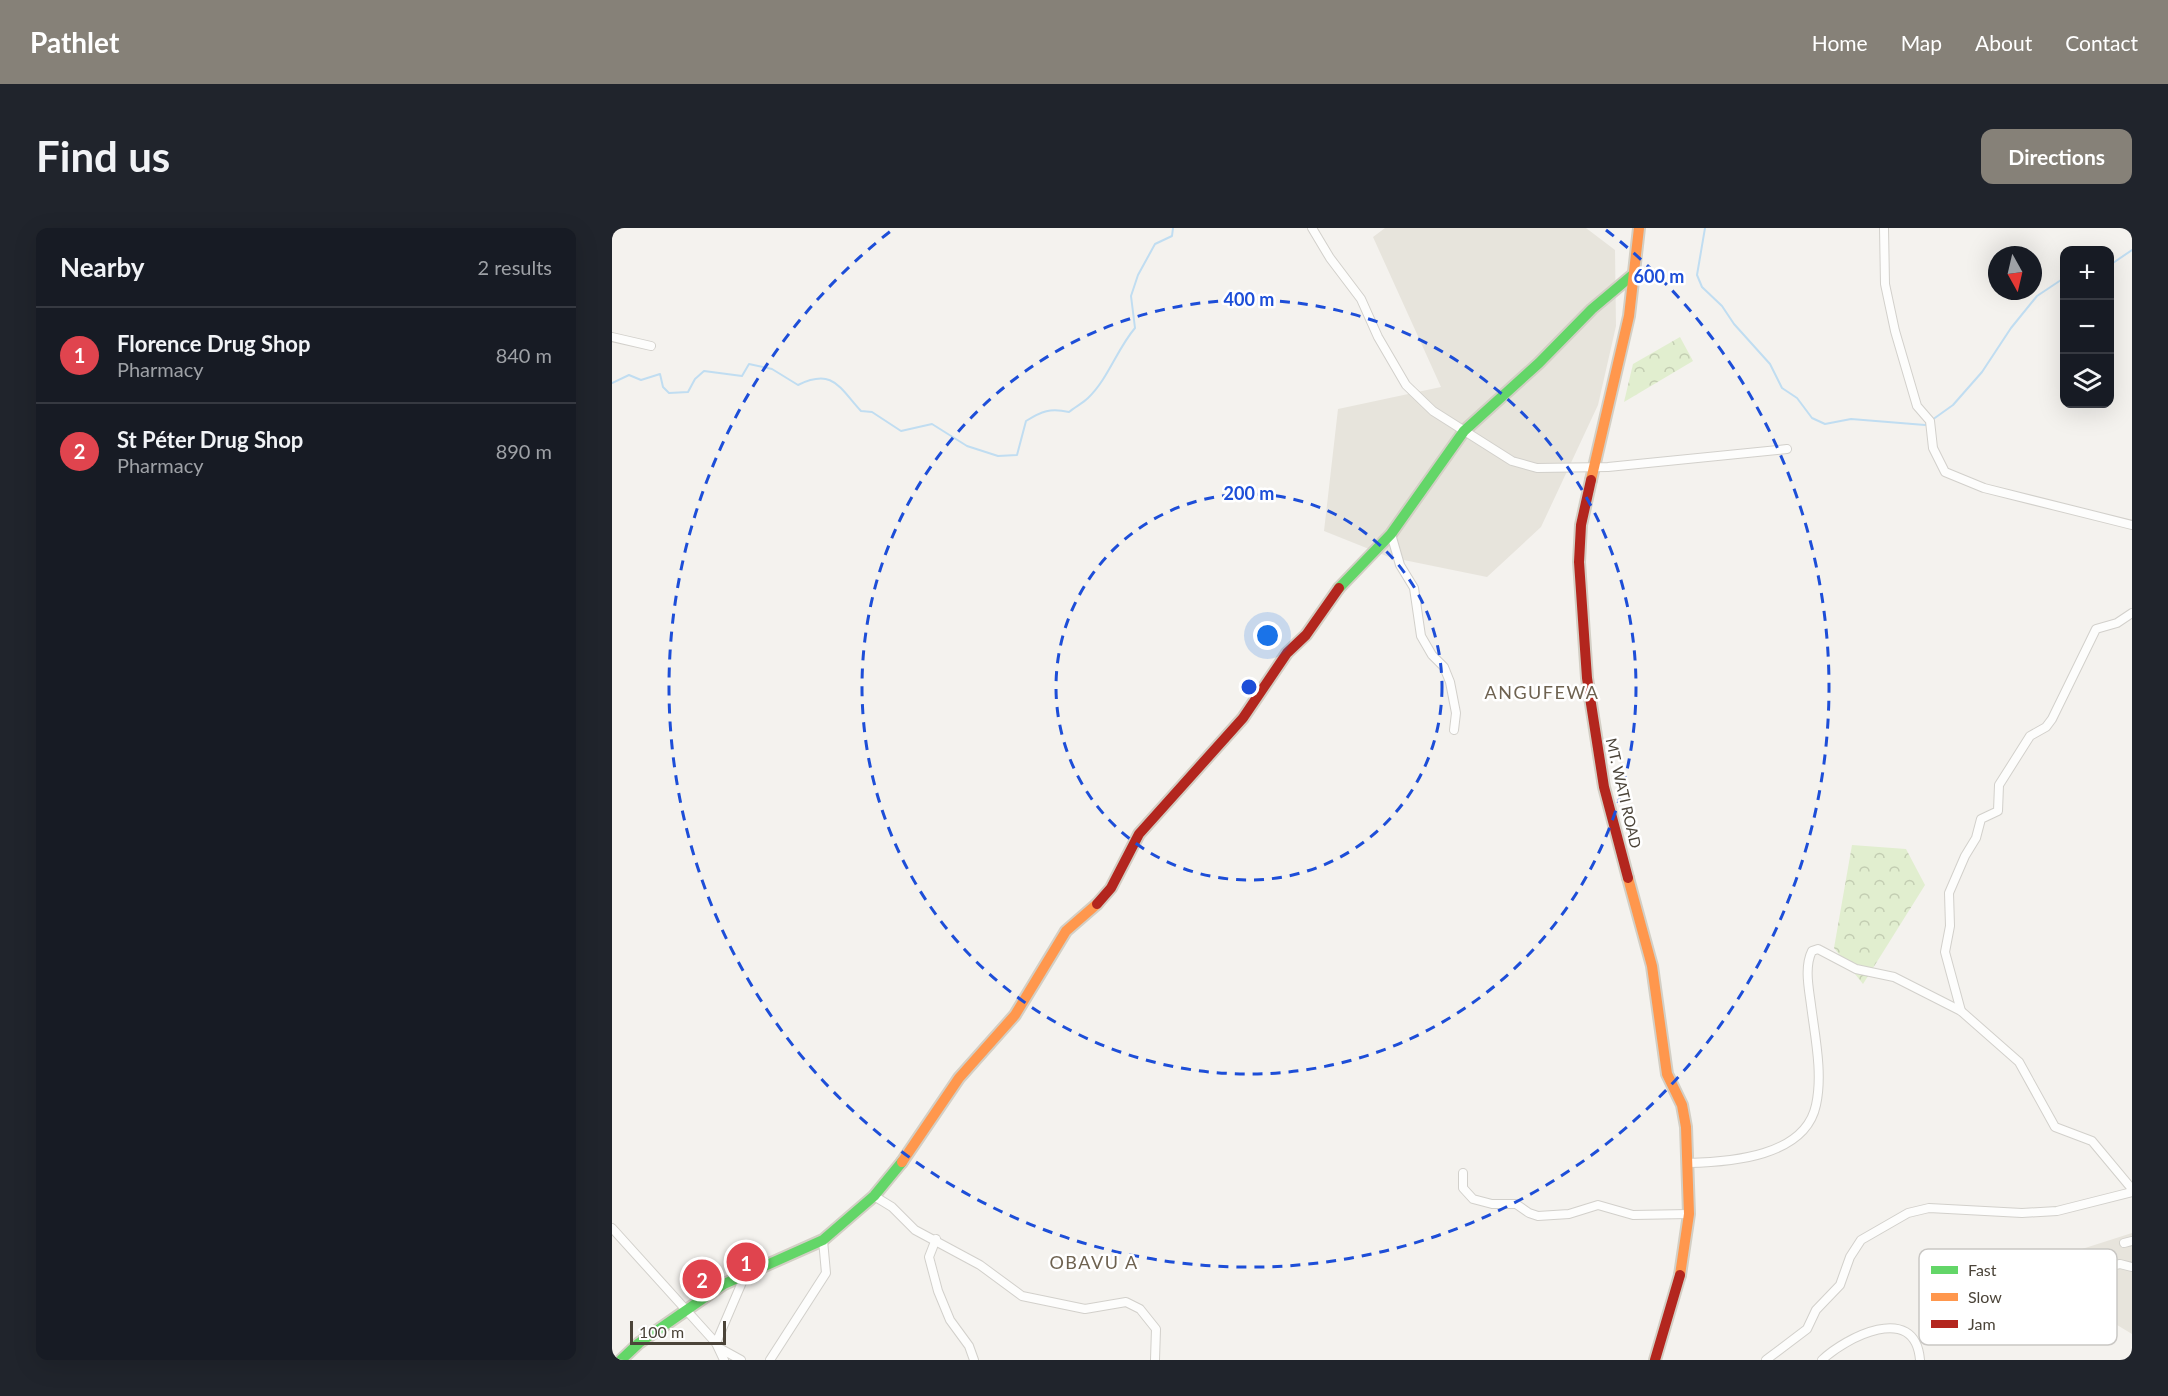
<!DOCTYPE html>
<html lang="en">
<head>
<meta charset="utf-8">
<style>
	body { margin:0; font-family:Lato,sans-serif; background:#20242c; color:#f1f3f6 }
	.controls { position:absolute; right:18px; top:18px; display:grid; overflow:hidden; border-radius:12px; box-shadow:0 6px 24px #0002 }
	.controls button { width:54px; height:54px; display:grid; place-items:center; padding:0; border:0; border-bottom:2px solid #363941; background:#171b24; color:#f1f3f6; font:30px sans-serif }
	.compass { position:absolute; left:1376px; top:18px; width:54px; height:54px; border-radius:50%; background:#171b24; box-shadow:0 6px 24px #0002; rotate:172deg }
	.scale { position:absolute; left:18px; bottom:15px; width:96px; box-sizing:border-box; padding-left:6px; border:3px solid #4b4439; border-top:0; font-size:16px; line-height:21px; white-space:nowrap; color:#4b4439; -webkit-text-stroke:4px #fff; paint-order:stroke }
	.you { position:absolute; left:656px; top:408px; width:21px; height:21px; margin:-15px; border:4px solid #fff; border-radius:50%; background:#1a73e8; box-shadow:0 0 0 9px #1a73e833 }
	.badge { display:grid; place-items:center; width:39px; height:39px; border-radius:50%; background:#868178; color:#fff; font-size:20px; font-weight:700 }
	.pin { position:absolute; translate:-50% -50%; border:3px solid #fff; box-shadow:0 2px 6px #0006 }
	.list { margin:0; padding:0; list-style:none }
	h2 { display:flex; justify-content:space-between; align-items:center; height:78px; margin:0; padding:0 24px; font-size:26px }
	h2 small { font-size:20px; font-weight:400; color:#9ea1a6 }
	.list li { display:grid; grid-template-columns:39px 1fr auto; gap:18px; align-items:center; box-sizing:border-box; height:96px; padding:0 24px; border-top:2px solid #363941 }
	.list b { display:block; font-size:22px; white-space:nowrap }
	.list p { margin:0; font-size:20px; white-space:nowrap; color:#9ea1a6 }
	.list em { font-size:20px; font-style:normal; color:#9ea1a6 }
	.icon { flex:none; width:33px; height:33px; fill:none; stroke:currentColor; stroke-width:2; stroke-linecap:round; stroke-linejoin:round }
	.map { position:relative; flex:none; width:1520px; height:1132px; overflow:hidden; border-radius:12px }
	header { display:flex; align-items:center; gap:36px; box-sizing:border-box; height:84px; padding:0 30px; background:#868178; color:#fff }
	header strong { font-size:28px }
	nav { display:flex; gap:33px; margin-inline-start:auto; font-size:21px }
	.intro { display:flex; align-items:center; justify-content:space-between; box-sizing:border-box; height:144px; padding:0 36px }
	h1 { margin:0; font-size:42px }
	.button { padding:15px 27px; border-radius:12px; background:#868178; color:#fff; font-size:21px; font-weight:700 }
	main { display:flex; gap:36px; padding:0 36px }
	aside { flex:1; background:#171b24; border-radius:12px; box-shadow:0 6px 24px #0002 }
	.map>svg:first-child { display:block }
	.residential { fill:#e7e4dc }
	.forest { fill:url(#forest-crowns) }
	.lines { fill:none; stroke-linecap:round; stroke-linejoin:round }
	.stream { stroke:#c0ddf1; stroke-width:2 }
	.street-casing { stroke:#d2d0cb; stroke-width:10 }
	.fast-casing { stroke:#d3cfc5; stroke-width:14 }
	.slow-casing { stroke:#d3cfc5; stroke-width:14 }
	.jam-casing { stroke:#d3cfc5; stroke-width:14 }
	.street { stroke:#fdfdfc; stroke-width:8 }
	.fast { stroke:#63d668; stroke-width:10 }
	.slow { stroke:#ff974d; stroke-width:10 }
	.jam { stroke:#b3261e; stroke-width:10 }
	.ring { fill:none; stroke:#1d4ed8; stroke-width:3; stroke-dasharray:10 8 }
	.labels { text-anchor:middle; dominant-baseline:central; stroke-width:5; stroke-linejoin:round; paint-order:stroke }
	.street-label { font-size:15px; fill:#4b4439; stroke:#fff }
	.quarter-label { font-size:18px; letter-spacing:1.5px; fill:#6e6250; stroke:#fff }
	.key { fill:#fff; stroke:#c9c7c4; stroke-width:1.5 }
	.key-label { font-size:16px; fill:#4b4439 }
	.centre { fill:#1d4ed8; stroke:#fff; stroke-width:3 }
	.ring-label { font-size:18px; text-anchor:middle; font-weight:bold; fill:#1d4ed8; stroke:#fff; stroke-width:5; stroke-linejoin:round; paint-order:stroke }
</style>
</head>
<body>
<header>
<strong>Pathlet</strong>
<nav><a>Home</a><a>Map</a><a>About</a><a>Contact</a></nav>
</header>
<div class="intro"><h1>Find us</h1><a class="button">Directions</a></div>
<main>
<aside>
<h2>Nearby<small>2 results</small></h2>
<ul class="list">
<li><span class="badge" style="background:#e0444e">1</span><div><b>Florence Drug Shop</b><p>Pharmacy</p></div><em>840 m</em></li>
<li><span class="badge" style="background:#e0444e">2</span><div><b>St Péter Drug Shop</b><p>Pharmacy</p></div><em>890 m</em></li>
</ul>
</aside>
<div class="map">
<svg width="1520" height="1132" viewBox="0 0 1520 1132">
	<defs>
		<pattern id="forest-crowns" width="20" height="18" patternUnits="userSpaceOnUse" patternTransform="scale(1.5)"><rect width="20" height="18" fill="#e1eecf"/><path d="M2 6a3 3 0 1 1 6 0M12 15a3 3 0 1 1 6 0" fill="none" stroke="#c3cdb2"/></pattern>
	</defs>
	<rect width="100%" height="100%" fill="#f4f2ee"/>
	<g class="residential">
		<path d="M 773,0 L 974,0 L 1003,22 L 1004,98 L 986,177 L 929,299 L 875,349 L 777,329 L 712,303 L 726,181 L 829,159 L 761,9 Z"/>
		<path d="M 1520,1005 L 1520,1106 L 1411,1040 Z"/>
	</g>
	<g class="forest">
		<path d="M 1068,109 L 1081,133 L 1012,174 L 1021,136 Z"/>
		<path d="M 1240,617 L 1294,621 L 1313,657 L 1251,756 L 1222,720 Z"/>
	</g>
	<g class="lines">
		<g class="stream">
			<path d="M 1093,0 L 1085,47 L 1090,59 L 1110,78 L 1122,96 L 1158,136 L 1170,160 L 1185,170 L 1200,190 L 1213,196 L 1239,191 L 1313,197 L 1341,177 L 1370,144 L 1399,100 L 1425,68 L 1452,50"/>
			<path d="M 1498,37 L 1520,22"/>
			<path d="M 0,155 L 17,147 L 29,152 L 48,146 L 51,159 L 57,165 L 76,164 L 83,151 L 92,143 L 130,148 L 137,136 L 160,141 L 186,157 C 221,140 227,159 249,183 L 260,184 L 289,203 L 320,196 L 355,218 L 386,228 L 405,227 L 414,193 C 430,183 438,180 457,184 C 463,179 471,175 476,170 C 496,151 505,121 523,100 L 519,68 L 526,47 L 543,16 L 560,8 L 561,0"/>
		</g>
		<defs>
			<g id="street">
				<path d="M 700,0 L 718,30 L 749,71 L 766,109 L 794,157 L 821,183 L 900,233 L 925,240 L 996,239 L 1175,221"/>
				<path d="M 1272,0 L 1273,56 L 1283,103 L 1305,178 L 1318,193 L 1321,220 L 1333,244 L 1372,260 L 1520,297"/>
				<path d="M 0,109 L 39,118"/>
				<path d="M 779,306 L 788,337 L 802,360 L 809,408 L 820,427 L 832,439 L 838,454 L 844,485 L 842,502"/>
				<path d="M 1349,783 L 1333,724 L 1338,698 L 1337,665 L 1353,628 L 1364,610 L 1369,591 L 1386,583 L 1387,557 L 1418,508 L 1434,499 L 1440,491 L 1484,401 L 1505,395 L 1520,385"/>
				<path d="M 1076,935 C 1118,934 1193,929 1204,877 C 1211,846 1203,809 1199,777 C 1197,761 1192,739 1200,723 L 1206,721 L 1244,741 L 1282,749 L 1349,783 L 1407,834 L 1443,899 L 1480,913 L 1520,961"/>
				<path d="M 851,945 L 851,960 L 861,971 L 880,976 L 904,976 L 917,985 L 926,988 L 957,986 L 986,977 L 1021,987 L 1077,986"/>
				<path d="M 262,968 L 280,979 L 303,1002 L 368,1037 L 410,1068 L 473,1081 L 514,1074 L 528,1081 L 544,1101 L 543,1132"/>
				<path d="M 0,1000 L 104,1115 L 112,1132"/>
				<path d="M 324,1011 L 317,1029 L 326,1063 L 338,1092 L 357,1118 L 362,1132"/>
				<path d="M 1512,1015 L 1520,1013"/>
				<path d="M 1398,1109 L 1413,1103 L 1462,1046 L 1508,1036 L 1520,1039"/>
				<path d="M 104,1115 L 134,1045"/>
				<path d="M 109,1121 L 129,1132"/>
				<path d="M 158,1132 L 214,1045 L 211,1012"/>
				<path d="M 1154,1132 L 1195,1101 L 1204,1082 L 1228,1057 L 1238,1029 L 1249,1012 L 1296,985 L 1317,980 L 1410,985 L 1445,983 L 1520,964"/>
				<path d="M 1210,1132 C 1233,1110 1303,1073 1308,1132"/>
			</g>
			<g id="fast">
				<path d="M 727,360 L 779,306 L 852,203 L 927,135 L 980,81 L 1024,44"/>
				<path d="M 9,1132 L 27,1115 L 112,1056 L 211,1012 L 262,968 L 290,934"/>
			</g>
			<g id="slow">
				<path d="M 979,252 L 1017,88 L 1027,0"/>
				<path d="M 1016,650 L 1040,738 L 1055,846 L 1070,877 L 1074,899 L 1077,986 L 1068,1047"/>
				<path d="M 290,934 L 347,850 L 403,787 L 454,703 L 485,676"/>
			</g>
			<g id="jam">
				<path d="M 979,252 L 969,297 L 967,334 L 975,450 L 992,559 L 1016,650"/>
				<path d="M 485,676 L 499,660 L 527,606 L 631,490 L 675,425 L 694,407 L 727,360"/>
				<path d="M 1043,1132 L 1068,1047"/>
			</g>
		</defs>
		<use href="#street" class="street-casing"/>
		<use href="#fast" class="fast-casing"/>
		<use href="#slow" class="slow-casing"/>
		<use href="#jam" class="jam-casing"/>
		<use href="#street" class="street"/>
		<use href="#fast" class="fast"/>
		<use href="#slow" class="slow"/>
		<use href="#jam" class="jam"/>
	</g>
	<g class="ring">
		<circle cx="637" cy="459" r="193"/>
		<circle cx="637" cy="459" r="387"/>
		<path d="M994 2A580 580 0 1 1 280 2"/>
	</g>
	<g class="labels">
		<g class="street-label">
			<text transform="translate(1012 565) rotate(77)">MT. WATI ROAD</text>
		</g>
		<g class="quarter-label">
			<text x="930" y="464">ANGUFEWA</text>
			<text x="482" y="1034">OBAVU A</text>
		</g>
	</g>
	<rect x="1307" y="1021" width="198" height="96" rx="9" class="key"/>
	<rect x="1319" y="1038" width="27" height="8" fill="#63d668"/>
	<rect x="1319" y="1065" width="27" height="8" fill="#ff974d"/>
	<rect x="1319" y="1092" width="27" height="8" fill="#b3261e"/>
	<g class="key-label">
		<text x="1356" y="1048">Fast</text>
		<text x="1356" y="1075">Slow</text>
		<text x="1356" y="1102">Jam</text>
	</g>
	<circle cx="637" cy="459" r="9" class="centre"/>
	<g class="ring-label">
		<text x="1047" y="55">600 m</text>
		<text x="637" y="78">400 m</text>
		<text x="637" y="272">200 m</text>
	</g>
</svg>
<div class="controls">
<button>+</button>
<button>−</button>
<button><svg class="icon" aria-label="layers" viewBox="0 0 24 24"><path d="M12 4l9 5-9 5-9-5zM3 14l9 5 9-5"/></svg></button>
</div>
<svg class="compass" viewBox="-18 -18 36 36"><path d="M0-13l5 13h-10z" fill="#e53935"/><path d="M0 13l5-13h-10z" fill="#9ea1a6"/></svg>
<div class="scale">100 m</div>
<div class="you"></div>
<div class="pin badge" style="left:134px;top:1034px;background:#e0444e">1</div>
<div class="pin badge" style="left:90px;top:1051px;background:#e0444e">2</div>
</div>
</main>
</body>
</html>
